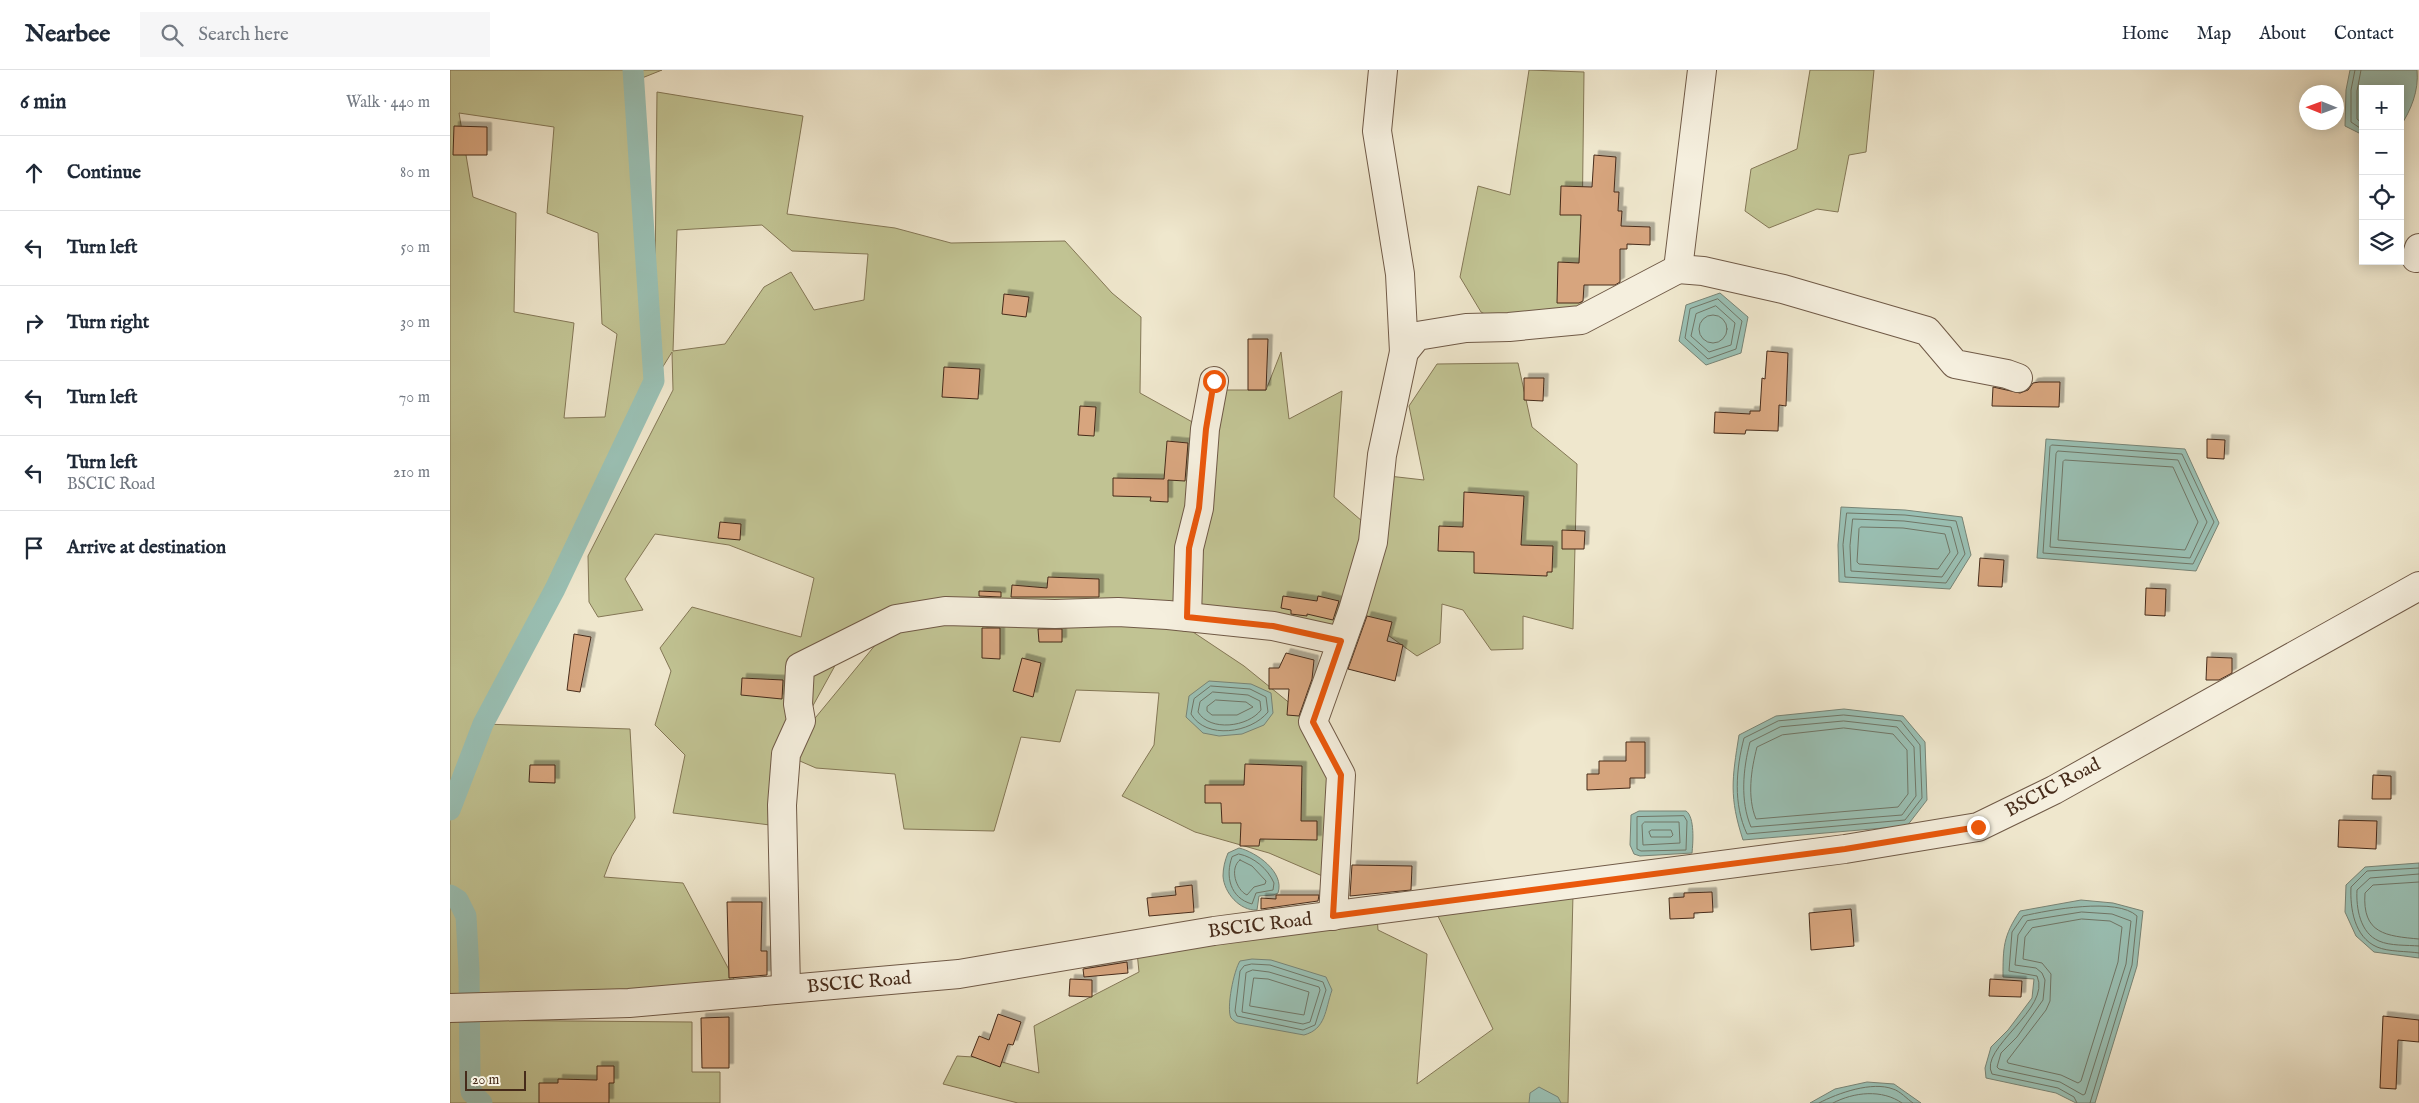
<!DOCTYPE html>
<html lang="en">
<head>
<meta charset="utf-8">
<style>
	body { margin:0; font-family:"IM FELL English",serif; background:#f6f6f7; color:#1f2937 }
	.controls { position:absolute; right:15px; top:15px; display:grid; overflow:hidden; border-radius:0px; box-shadow:0 2px 12px #0003 }
	.controls button { width:45px; height:45px; display:grid; place-items:center; padding:0; border:0; border-bottom:1px solid #e0e1e3; background:#fff; color:#1f2937; font:25px sans-serif }
	.compass { position:absolute; left:1849px; top:15px; width:45px; height:45px; border-radius:50%; background:#fff; box-shadow:0 2px 12px #0003; rotate:271deg }
	.scale { position:absolute; left:15px; bottom:12px; width:61px; box-sizing:border-box; padding-left:5px; border:2px solid #462b1a; border-top:0; font-size:14px; line-height:18px; white-space:nowrap; color:#462b1a; -webkit-text-stroke:4px #f5efde; paint-order:stroke }
	.stop { position:absolute; width:15px; height:15px; margin:-11px; border:4px solid #ea580c; border-radius:50%; background:#fff }
	.stop.end { background:#ea580c; border-color:#fff; box-shadow:0 1px 5px #0008 }
	.list { margin:0; padding:0; list-style:none }
	h2 { display:flex; justify-content:space-between; align-items:center; height:65px; margin:0; padding:0 20px; font-size:21px }
	h2 small { font-size:16px; font-weight:400; color:#747a83 }
	.list li { display:grid; grid-template-columns:32px 1fr auto; gap:15px; align-items:center; box-sizing:border-box; height:75px; padding:0 20px; border-top:1px solid #e0e1e3 }
	.list b { display:block; font-size:19px; white-space:nowrap }
	.list p { margin:0; font-size:16px; white-space:nowrap; color:#747a83 }
	.list em { font-size:16px; font-style:normal; color:#747a83 }
	.icon { flex:none; width:28px; height:28px; fill:none; stroke:currentColor; stroke-width:2; stroke-linecap:round; stroke-linejoin:round }
	.map { position:relative; flex:none; width:1969px; height:1033px; overflow:hidden }
	header { display:flex; align-items:center; gap:30px; box-sizing:border-box; height:70px; padding:0 25px; background:#fff; border-bottom:1px solid #e0e1e3 }
	header strong { font-size:24px }
	nav { display:flex; gap:28px; margin-inline-start:auto; font-size:18px }
	.search { width:350px; height:45px; background:#f6f6f7; display:flex; align-items:center; gap:12px; box-sizing:border-box; padding:0 18px; border-radius:0px; color:#747a83; font-size:19px }
	main { display:flex }
	aside { flex:1; background:#fff }
	.map>svg:first-child { display:block }
	.green { fill:#c1c393; stroke:#847756; fill-rule:evenodd }
	.water { fill:#9ac0b4; stroke:#788476 }
	.lines { fill:none; stroke-linecap:round; stroke-linejoin:round }
	.shore { stroke:#707667; stroke-width:1 }
	.canal { stroke:#9ac0b4; stroke-width:21 }
	.building { fill:#d7a57e; stroke:#462b1a; filter:url(#shadow) }
	.minor-casing { stroke:#705a47; stroke-width:30 }
	.minor { stroke:#f5efde; stroke-width:28 }
	.route { stroke:#ea580c; stroke-width:6 }
	.labels { text-anchor:middle; dominant-baseline:central; stroke-width:5; stroke-linejoin:round; paint-order:stroke }
	.street-label { font-size:19px; fill:#462b1a; stroke:#f5efde }
</style>
</head>
<body>
<header>
<strong>Nearbee</strong>
<div class="search"><svg class="icon" aria-label="search" viewBox="0 0 24 24"><circle cx="10" cy="10" r="6"/><path d="M15 15l6 6"/></svg>Search here</div>
<nav><a>Home</a><a>Map</a><a>About</a><a>Contact</a></nav>
</header>
<main>
<aside>
<h2>6 min<small>Walk · 440 m</small></h2>
<ul class="list">
<li><svg class="icon" aria-label="ahead" viewBox="0 0 24 24"><path d="M12 20V5M6 11l6-6 6 6"/></svg><div><b>Continue</b></div><em>80 m</em></li>
<li><svg class="icon" aria-label="left" viewBox="0 0 24 24"><path d="M17 20v-9H6M10 6l-5 5 5 5"/></svg><div><b>Turn left</b></div><em>50 m</em></li>
<li><svg class="icon" aria-label="right" viewBox="0 0 24 24"><path d="M7 20v-9h11M14 6l5 5-5 5"/></svg><div><b>Turn right</b></div><em>30 m</em></li>
<li><svg class="icon" aria-label="left" viewBox="0 0 24 24"><path d="M17 20v-9H6M10 6l-5 5 5 5"/></svg><div><b>Turn left</b></div><em>70 m</em></li>
<li><svg class="icon" aria-label="left" viewBox="0 0 24 24"><path d="M17 20v-9H6M10 6l-5 5 5 5"/></svg><div><b>Turn left</b><p>BSCIC Road</p></div><em>210 m</em></li>
<li><svg class="icon" aria-label="arrive" viewBox="0 0 24 24"><path d="M6 21V4h12l-3 4 3 4H6"/></svg><div><b>Arrive at destination</b></div></li>
</ul>
</aside>
<div class="map">
<svg width="1969" height="1033" viewBox="0 0 1969 1033">
	<defs>
		<filter id="shadow"><feDropShadow dx="4.5" dy="-4.5" stdDeviation="0" flood-color="#0004"/></filter>
	</defs>
	<rect width="100%" height="100%" fill="#efe7cd"/>
	<filter id="stains"><feTurbulence type="fractalNoise" baseFrequency=".004" numOctaves="4"/><feColorMatrix values="0 0 0 0 .2 0 0 0 0 .09 0 0 0 0 .02 0 0 0 .5 -.17"/></filter>
	<radialGradient id="worn" r=".72"><stop offset=".6" stop-color="#630" stop-opacity="0"/><stop offset="1" stop-color="#630" stop-opacity=".3"/></radialGradient>
	<g class="green">
		<path d="M 0,0 L 212,0 L 187,10 L 204,301 L 207,22 L 353,46 L 337,144 L 445,158 L 501,173 L 615,171 L 662,223 L 691,247 L 690,323 L 755,359 L 773,320 L 816,320 L 831,282 L 839,349 L 892,321 L 884,427 L 912,451 L 930,405 L 974,410 L 959,336 L 987,294 L 1068,293 L 1082,357 L 1127,394 L 1123,559 L 1073,546 L 1073,579 L 1041,580 L 1013,540 L 992,534 L 990,573 L 967,586 L 903,540 L 891,571 L 719,546 L 794,596 L 863,652 L 891,705 L 877,808 L 819,783 L 745,762 L 672,726 L 704,675 L 709,623 L 626,620 L 610,672 L 571,667 L 544,761 L 454,759 L 445,704 L 366,698 L 336,685 L 328,756 L 223,743 L 235,685 L 205,655 L 221,601 L 210,578 L 242,537 L 351,567 L 364,508 L 279,475 L 205,464 L 175,509 L 193,540 L 148,547 L 139,532 L 138,486 L 223,320 L 222,282 L 204,311 L 105,519 L 33,654 L 180,659 L 185,748 L 162,786 L 154,807 L 233,813 L 285,911 L 0,937 ZM 9,43 L 104,57 L 97,143 L 148,163 L 152,254 L 167,264 L 155,347 L 114,348 L 124,253 L 64,242 L 66,143 L 23,127 ZM 312,155 L 342,181 L 418,184 L 414,230 L 364,240 L 341,202 L 314,217 L 275,274 L 223,281 L 227,160 ZM 445,551 L 338,681 L 398,572 Z"/>
		<path d="M 1079,0 L 1134,2 L 1131,250 L 1059,257 L 1031,242 L 1010,207 L 1028,116 L 1060,125 Z"/>
		<path d="M 1360,0 L 1424,0 L 1416,82 L 1399,85 L 1388,142 L 1367,139 L 1319,158 L 1295,141 L 1301,99 L 1347,79 Z"/>
		<path d="M 1123,824 L 1118,1033 L 568,1033 L 493,1014 L 507,986 L 539,988 L 589,1003 L 584,956 L 689,902 L 687,882 L 927,846 L 928,860 L 977,884 L 967,1014 L 1043,959 L 984,838 Z"/>
		<path d="M 0,950 L 242,952 L 242,1002 L 270,1002 L 270,1033 L 0,1033 Z"/>
	</g>
	<g class="water">
		<path d="M 1900,0 L 1967,0 C 1969,21 1961,40 1950,57 L 1950,19 L 1913,19 L 1913,65 L 1895,56 L 1896,20 Z"/>
		<path d="M 1270,223 L 1298,247 L 1291,283 L 1256,295 L 1229,271 L 1236,235 Z"/>
		<path d="M 1596,369 L 1735,379 L 1769,453 L 1746,501 L 1587,488 Z"/>
		<path d="M 1391,437 L 1455,440 L 1512,447 L 1521,485 L 1500,519 L 1389,512 L 1388,475 Z"/>
		<path d="M 759,611 L 801,614 L 821,623 L 823,643 L 814,655 L 792,664 L 769,666 L 753,663 L 736,647 L 739,626 Z"/>
		<path d="M 1394,639 L 1453,646 L 1475,672 L 1477,730 L 1457,756 L 1293,770 C 1279,727 1282,709 1289,665 L 1326,646 Z"/>
		<path d="M 1189,741 L 1236,741 C 1245,747 1243,773 1242,783 L 1190,786 L 1184,784 L 1180,775 L 1181,745 Z"/>
		<path d="M 789,778 C 806,782 835,802 828,823 L 824,825 L 809,826 L 807,840 C 790,841 774,823 773,806 C 773,798 775,790 778,783 Z"/>
		<path d="M 1969,793 L 1969,888 L 1924,882 L 1906,866 L 1895,842 L 1896,815 L 1915,797 Z"/>
		<path d="M 1631,830 L 1663,833 L 1693,841 L 1687,896 L 1645,1033 L 1626,1033 L 1606,1023 L 1536,1008 L 1535,998 L 1541,977 L 1558,960 L 1582,928 L 1584,909 L 1553,907 C 1553,878 1553,866 1570,841 Z"/>
		<path d="M 802,889 L 821,890 L 876,907 L 882,920 C 875,940 876,959 854,965 L 788,953 C 785,952 783,950 781,948 C 776,938 784,900 790,891 Z"/>
		<path d="M 1417,1012 L 1444,1014 L 1471,1033 L 1360,1033 L 1385,1019 Z"/>
		<path d="M 1089,1017 L 1108,1027 L 1111,1033 L 1079,1033 L 1080,1023 Z"/>
	</g>
	<g class="lines">
		<g class="shore">
			<path d="M 1905,0 L 1901,20 L 1901,52 L 1913,60"/>
			<path d="M 1911,0 L 1907,21 L 1907,49 L 1913,54"/>
			<path d="M 1268,229 L 1292,251 L 1286,279 L 1258,289 L 1235,268 L 1240,239 Z"/>
			<path d="M 1266,236 L 1285,253 L 1281,275 L 1259,282 L 1241,266 L 1246,244 Z"/>
			<circle cx="1263" cy="259" r="14"/>
			<path d="M 1602,375 L 1732,384 L 1764,452 L 1743,494 L 1593,483 L 1600,377 Z"/>
			<path d="M 1608,381 L 1728,390 L 1757,452 L 1740,488 L 1600,477 L 1606,384 Z"/>
			<path d="M 1615,390 L 1723,397 L 1748,452 L 1735,480 L 1608,470 L 1613,392 Z"/>
			<path d="M 1397,443 L 1455,445 L 1506,451 L 1515,484 L 1496,513 L 1395,507 L 1393,475 Z"/>
			<path d="M 1403,449 L 1454,451 L 1501,457 L 1508,483 L 1492,507 L 1401,501 L 1400,476 Z"/>
			<path d="M 1411,457 L 1453,458 L 1495,464 L 1500,482 L 1488,499 L 1409,494 L 1407,492 L 1409,459 Z"/>
			<path d="M 761,616 L 800,619 L 816,627 L 818,642 C 801,663 756,670 741,644 L 744,629 Z"/>
			<path d="M 763,622 L 798,625 L 810,631 L 811,640 C 798,657 760,662 748,642 L 750,632 Z"/>
			<path d="M 766,630 L 796,632 L 803,637 L 787,645 L 762,645 L 757,641 L 757,637 Z"/>
			<path d="M 1394,645 L 1451,651 L 1470,675 L 1472,728 L 1455,750 L 1297,764 C 1283,734 1286,699 1294,668 L 1328,651 Z"/>
			<path d="M 1394,651 L 1447,657 L 1464,677 L 1466,726 L 1452,745 L 1301,757 C 1290,731 1293,699 1300,672 L 1330,657 Z"/>
			<path d="M 1394,658 L 1443,664 L 1457,680 L 1458,724 L 1448,737 L 1306,749 C 1297,727 1301,700 1307,677 L 1332,665 Z"/>
			<path d="M 1234,746 L 1237,751 L 1236,780 L 1191,781 L 1187,779 L 1187,747 Z"/>
			<path d="M 1195,752 L 1229,752 L 1230,773 L 1193,775 L 1192,755 Z"/>
			<path d="M 1202,760 L 1221,760 L 1223,765 L 1221,767 L 1201,767 L 1199,762 Z"/>
			<path d="M 789,784 C 804,787 818,799 824,813 L 823,820 L 806,823 L 802,834 C 780,828 775,806 782,787 Z"/>
			<path d="M 790,790 L 802,796 L 816,811 L 815,814 L 804,817 L 797,825 C 786,820 779,798 790,790 Z"/>
			<path d="M 1969,798 L 1917,801 L 1901,817 C 1900,838 1904,867 1927,877 C 1939,882 1956,881 1969,883"/>
			<path d="M 1969,804 L 1920,808 L 1907,820 C 1906,838 1910,863 1929,871 C 1940,876 1957,875 1969,876"/>
			<path d="M 1969,812 L 1923,815 L 1915,823 C 1912,864 1936,866 1969,869"/>
			<path d="M 1632,842 L 1662,844 L 1681,851 L 1676,894 L 1635,1024 L 1633,1025 L 1610,1012 L 1549,999 L 1547,997 L 1551,983 L 1567,967 L 1593,930 L 1595,910 L 1592,903 L 1586,898 L 1565,895 L 1568,865 L 1577,851 Z"/>
			<path d="M 1632,849 L 1660,851 L 1672,857 L 1668,892 L 1631,1011 L 1628,1013 L 1611,1005 L 1558,993 L 1557,991 L 1596,940 L 1600,931 L 1601,904 L 1592,893 L 1573,889 L 1575,867 L 1582,858 Z"/>
			<path d="M 802,894 L 820,895 L 873,912 L 876,920 L 865,955 L 853,960 L 787,946 L 785,941 L 790,901 L 794,896 Z"/>
			<path d="M 803,900 L 819,902 L 869,917 L 870,920 L 860,952 L 853,954 L 792,942 L 796,903 Z"/>
			<path d="M 804,908 L 818,909 L 859,922 L 854,945 L 800,936 Z"/>
			<path d="M 1369,1033 C 1388,1023 1422,1011 1443,1019 C 1450,1021 1457,1029 1463,1033"/>
			<path d="M 1383,1033 C 1404,1022 1432,1019 1452,1033"/>
			<path d="M 1627,1033 L 1624,1027 L 1608,1018 L 1542,1004 C 1528,978 1602,939 1587,906 L 1559,901 L 1562,862 L 1573,846 C 1599,840 1667,827 1687,846 L 1682,895 L 1640,1033"/>
		</g>
		<g class="canal">
			<path d="M 0,740 L 33,654 L 105,519 L 204,311 L 183,0"/>
			<path d="M 0,825 L 8,830 L 16,846 L 19,900 L 20,1004 L 21,1022 L 32,1033"/>
		</g>
	</g>
	<g class="building">
		<path d="M 4,56 L 37,57 L 37,85 L 3,85 Z"/>
		<path d="M 1144,85 L 1166,87 L 1164,122 L 1169,122 L 1168,141 L 1172,141 L 1171,156 L 1200,157 L 1200,175 L 1177,174 L 1177,179 L 1170,179 L 1170,212 L 1165,215 L 1134,215 L 1133,231 L 1129,233 L 1107,233 L 1108,192 L 1129,193 L 1131,145 L 1110,145 L 1111,116 L 1142,117 Z"/>
		<path d="M 554,224 L 579,227 L 576,247 L 552,244 Z"/>
		<path d="M 798,269 L 818,269 L 816,320 L 798,320 Z"/>
		<path d="M 1317,281 L 1338,283 L 1336,336 L 1329,335 L 1328,361 L 1296,360 L 1295,364 L 1264,363 L 1265,342 L 1300,344 L 1300,341 L 1310,341 L 1312,308 L 1315,309 Z"/>
		<path d="M 494,297 L 530,299 L 528,329 L 492,327 Z"/>
		<path d="M 1074,308 L 1094,308 L 1093,331 L 1074,330 Z"/>
		<path d="M 1589,312 L 1610,312 L 1609,337 L 1542,336 L 1543,317 L 1570,323 L 1578,320 L 1583,313 Z"/>
		<path d="M 630,336 L 646,337 L 644,366 L 628,365 Z"/>
		<path d="M 1757,369 L 1775,370 L 1774,389 L 1757,388 Z"/>
		<path d="M 717,371 L 738,373 L 735,411 L 718,410 L 718,432 L 700,431 L 701,427 L 663,426 L 663,408 L 714,409 Z"/>
		<path d="M 1014,422 L 1074,426 L 1071,475 L 1103,476 L 1102,502 L 1097,502 L 1097,506 L 1024,503 L 1024,482 L 988,481 L 989,456 L 1013,457 Z"/>
		<path d="M 270,452 L 291,454 L 290,470 L 268,468 Z"/>
		<path d="M 1112,460 L 1135,461 L 1134,479 L 1112,479 Z"/>
		<path d="M 1530,488 L 1554,490 L 1552,517 L 1528,516 Z"/>
		<path d="M 598,507 L 649,509 L 649,527 L 561,527 L 562,515 L 597,518 Z"/>
		<path d="M 1696,518 L 1716,519 L 1715,546 L 1695,545 Z"/>
		<path d="M 529,521 L 551,522 L 551,527 L 529,526 Z"/>
		<path d="M 833,526 L 867,531 L 868,526 L 889,531 L 883,550 L 857,544 L 857,546 L 841,544 L 841,540 L 831,538 Z"/>
		<path d="M 917,546 L 942,552 L 937,571 L 953,575 L 945,611 L 898,599 Z"/>
		<path d="M 532,558 L 550,558 L 550,589 L 532,588 Z"/>
		<path d="M 588,559 L 612,559 L 612,572 L 589,572 Z"/>
		<path d="M 124,564 L 141,567 L 130,622 L 117,620 Z"/>
		<path d="M 836,583 L 864,590 L 862,609 L 849,646 L 837,645 L 839,619 L 819,619 L 819,598 L 829,598 Z"/>
		<path d="M 1757,587 L 1782,588 L 1782,603 L 1769,610 L 1756,610 Z"/>
		<path d="M 572,588 L 591,593 L 583,627 L 563,621 Z"/>
		<path d="M 292,608 L 333,610 L 332,629 L 291,625 Z"/>
		<path d="M 1176,672 L 1195,672 L 1195,708 L 1180,708 L 1180,718 L 1137,720 L 1137,704 L 1149,704 L 1149,691 L 1176,691 Z"/>
		<path d="M 795,694 L 852,696 L 851,751 L 867,751 L 867,770 L 810,769 L 809,776 L 790,776 L 791,753 L 772,753 L 771,733 L 755,733 L 755,715 L 794,715 Z"/>
		<path d="M 80,695 L 105,695 L 105,713 L 79,712 Z"/>
		<path d="M 1923,705 L 1941,706 L 1941,729 L 1922,729 Z"/>
		<path d="M 1889,750 L 1927,751 L 1926,779 L 1888,777 Z"/>
		<path d="M 902,795 L 962,796 L 961,820 L 900,826 Z"/>
		<path d="M 742,815 L 744,842 L 699,846 L 697,828 L 726,825 L 725,817 Z"/>
		<path d="M 1262,822 L 1263,842 L 1244,843 L 1244,848 L 1220,849 L 1219,828 L 1234,827 L 1234,823 Z"/>
		<path d="M 826,825 L 869,825 L 868,831 L 811,839 L 811,828 L 826,829 Z"/>
		<path d="M 277,832 L 312,832 L 311,881 L 317,881 L 317,905 L 279,908 Z"/>
		<path d="M 1401,839 L 1404,876 L 1361,880 L 1359,843 Z"/>
		<path d="M 677,892 L 678,903 L 634,907 L 633,899 Z"/>
		<path d="M 620,909 L 642,910 L 642,927 L 619,926 Z"/>
		<path d="M 1540,909 L 1572,911 L 1571,927 L 1539,926 Z"/>
		<path d="M 548,944 L 571,952 L 563,975 L 558,974 L 550,997 L 521,986 L 529,966 L 539,970 Z"/>
		<path d="M 1933,946 L 1969,950 L 1969,972 L 1948,970 L 1946,1019 L 1930,1018 Z"/>
		<path d="M 279,947 L 279,998 L 252,998 L 251,948 Z"/>
		<path d="M 147,996 L 164,996 L 164,1013 L 159,1013 L 159,1033 L 89,1033 L 89,1013 L 108,1013 L 108,1009 L 147,1010 Z"/>
	</g>
	<g class="lines">
		<defs>
			<g id="minor">
				<path d="M 933,0 L 927,61 L 950,204 L 954,282"/>
				<path d="M 1966,188 L 1969,178"/>
				<path d="M 1228,199 L 1253,201 L 1333,219 L 1477,261 L 1505,294 L 1557,304 L 1568,308"/>
				<path d="M 737,547 L 739,478 L 749,438 L 755,359 L 764,311"/>
				<path d="M 883,846 L 891,705 L 863,652 L 903,540 L 923,472 L 932,385 L 954,282 L 967,266 L 1016,258 L 1059,257 L 1131,250 L 1228,199 L 1252,0"/>
				<path d="M 336,919 L 332,735 L 336,684 L 351,651 L 348,634 L 350,597 L 446,549 L 495,541 L 605,544 L 668,542 L 718,545 L 823,556 L 891,571"/>
				<path d="M 0,938 L 179,933 L 509,904 L 764,861 L 1395,779 L 1528,757 L 1604,720 L 1969,516"/>
			</g>
		</defs>
		<use href="#minor" class="minor-casing"/>
		<use href="#minor" class="minor"/>
	</g>
	<g class="lines">
		<path class="route" d="M 764,311 L 756,359 L 749,438 L 739,478 L 737,547 L 823,556 L 891,571 L 863,652 L 891,705 L 883,846 L 1395,779 L 1528,757"/>
	</g>
	<g class="labels">
		<g class="street-label">
			<text transform="translate(1603 718) rotate(-28)">BSCIC Road</text>
			<text transform="translate(810 856) rotate(-7)">BSCIC Road</text>
			<text transform="translate(409 913) rotate(-5)">BSCIC Road</text>
		</g>
	</g>
	<rect width="100%" height="100%" filter="url(#stains)"/>
	<rect width="100%" height="100%" fill="url(#worn)"/>
</svg>
<div class="controls">
<button>+</button>
<button>−</button>
<button><svg class="icon" aria-label="locate" viewBox="0 0 24 24"><circle cx="12" cy="12" r="6"/><path d="M12 2v4M12 18v4M2 12h4M18 12h4"/></svg></button>
<button><svg class="icon" aria-label="layers" viewBox="0 0 24 24"><path d="M12 4l9 5-9 5-9-5zM3 14l9 5 9-5"/></svg></button>
</div>
<svg class="compass" viewBox="-18 -18 36 36"><path d="M0-13l5 13h-10z" fill="#e53935"/><path d="M0 13l5-13h-10z" fill="#747a83"/></svg>
<div class="scale">20 m</div>
<div class="stop" style="left:764px;top:311px"></div>
<div class="stop end" style="left:1528px;top:757px"></div>
</div>
</main>
</body>
</html>
